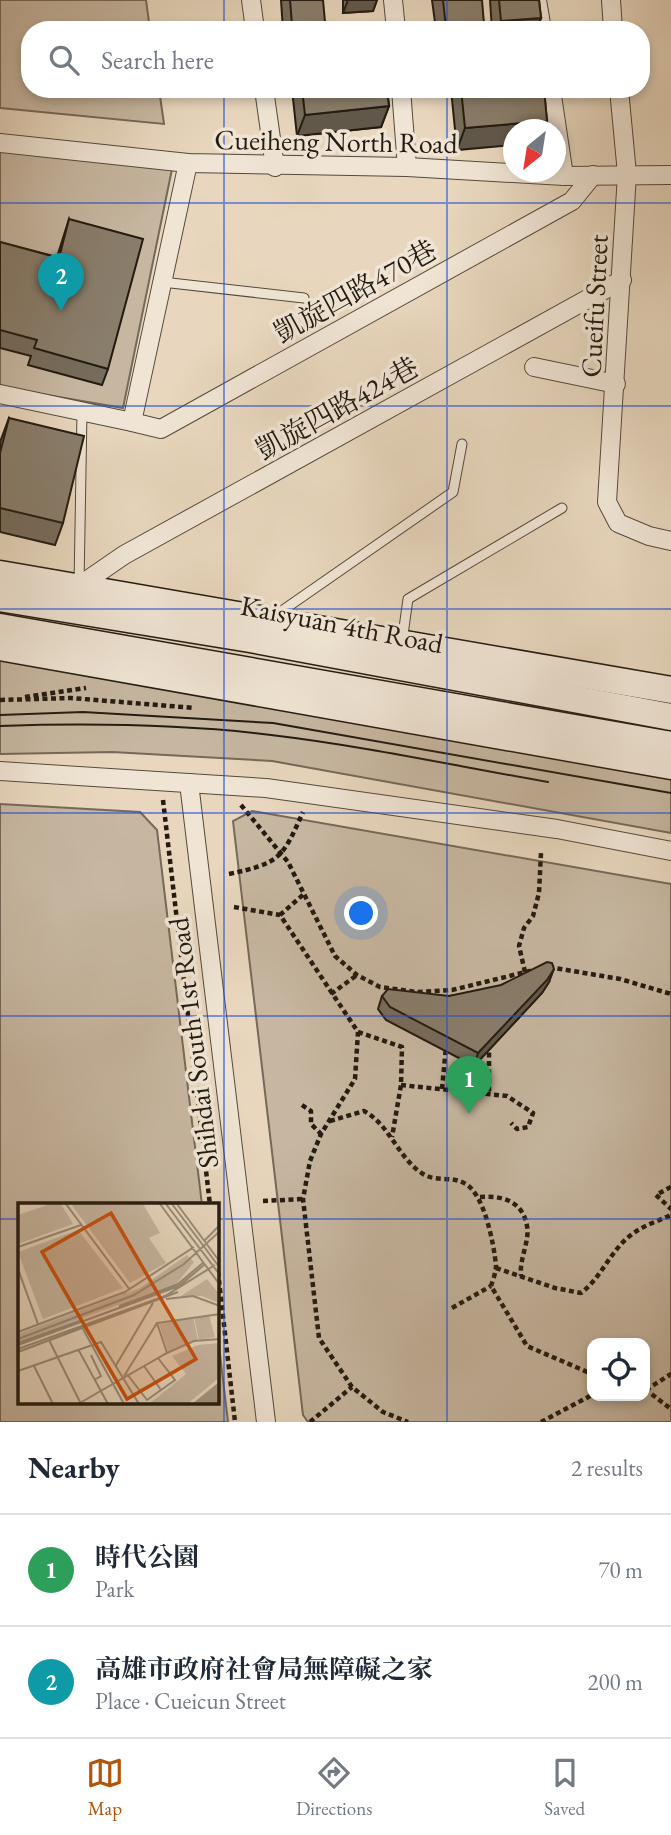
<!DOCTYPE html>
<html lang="en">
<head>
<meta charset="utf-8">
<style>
	body { margin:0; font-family:"EB Garamond","Noto Serif TC",serif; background:#f6f6f7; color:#1f2937 }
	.controls { position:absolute; right:21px; bottom:21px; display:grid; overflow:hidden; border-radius:14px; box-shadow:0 4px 10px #0003 }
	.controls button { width:63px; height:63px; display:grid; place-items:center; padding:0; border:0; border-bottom:2px solid #e0e1e3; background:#fff; color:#1f2937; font:35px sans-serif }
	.compass { position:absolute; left:503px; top:119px; width:63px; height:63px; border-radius:50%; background:#fff; box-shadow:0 4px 10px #0003; rotate:210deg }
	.you { position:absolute; left:362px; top:914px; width:24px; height:24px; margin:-18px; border:5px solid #fff; border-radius:50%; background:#1a73e8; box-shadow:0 0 0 10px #1a73e833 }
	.badge { display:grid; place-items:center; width:46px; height:46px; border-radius:50%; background:#b45309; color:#fff; font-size:23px; font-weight:700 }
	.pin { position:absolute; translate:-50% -58px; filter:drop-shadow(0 2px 4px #0008) }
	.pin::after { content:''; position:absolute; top:37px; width:24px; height:21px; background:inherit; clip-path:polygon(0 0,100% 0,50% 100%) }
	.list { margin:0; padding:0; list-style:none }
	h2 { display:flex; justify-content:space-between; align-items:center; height:91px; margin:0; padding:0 28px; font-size:30px }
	h2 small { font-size:23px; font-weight:400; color:#747a83 }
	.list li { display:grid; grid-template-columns:46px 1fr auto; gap:21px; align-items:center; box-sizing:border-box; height:112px; padding:0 28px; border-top:2px solid #e0e1e3 }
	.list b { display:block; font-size:26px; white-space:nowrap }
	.list p { margin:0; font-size:23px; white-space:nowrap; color:#747a83 }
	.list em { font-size:23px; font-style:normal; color:#747a83 }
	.icon { flex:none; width:38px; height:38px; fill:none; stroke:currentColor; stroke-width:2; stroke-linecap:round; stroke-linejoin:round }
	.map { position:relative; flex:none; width:671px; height:1422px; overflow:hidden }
	.search { position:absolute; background:#fff; box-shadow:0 4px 10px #0003; left:21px; right:21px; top:21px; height:77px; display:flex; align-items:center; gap:18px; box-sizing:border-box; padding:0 24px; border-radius:28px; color:#747a83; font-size:26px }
	.sheet { height:315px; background:#fff }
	nav { display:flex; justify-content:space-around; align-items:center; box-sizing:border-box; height:98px; border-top:2px solid #e0e1e3; background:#fff; font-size:19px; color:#747a83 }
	nav a { display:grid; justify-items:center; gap:4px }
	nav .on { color:#b45309 }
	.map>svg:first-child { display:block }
	.green { fill:#c7b7a1; stroke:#756959; stroke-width:2; fill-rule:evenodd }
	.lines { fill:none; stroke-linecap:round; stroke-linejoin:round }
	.lane-casing { stroke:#544a3c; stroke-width:11 }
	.street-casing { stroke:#544a3c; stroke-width:20 }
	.secondary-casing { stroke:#231b11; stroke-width:29 }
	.path { stroke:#231b11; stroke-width:4.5; stroke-dasharray:5 3.5; stroke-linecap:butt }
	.lane { stroke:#f0e5d5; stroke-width:9 }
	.street { stroke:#f0e5d5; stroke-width:18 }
	.secondary { stroke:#f0e5d5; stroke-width:26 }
	.tram { stroke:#231b11; stroke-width:2 }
	.wall { fill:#766c5c; stroke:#231b11; stroke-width:2 }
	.shaded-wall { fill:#60584b; stroke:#231b11; stroke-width:2 }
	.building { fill:#897d6b; stroke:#231b11; stroke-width:2 }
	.grid { fill:none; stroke:#1d4ed8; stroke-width:2; stroke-opacity:0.55 }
	.labels { text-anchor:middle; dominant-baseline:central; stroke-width:7; stroke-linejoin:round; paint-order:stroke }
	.street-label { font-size:28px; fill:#231b11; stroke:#f0e5d5 }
	.inset-road { fill:none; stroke:#998c79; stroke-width:2 }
	.view { fill:#ca500d; fill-opacity:0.15; stroke:#ca500d; stroke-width:3.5 }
	.inset-edge { fill:none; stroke:#231b11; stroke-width:3.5 }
</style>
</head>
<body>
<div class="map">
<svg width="671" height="1422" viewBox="0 0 671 1422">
	<rect width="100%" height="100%" fill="#e8d7be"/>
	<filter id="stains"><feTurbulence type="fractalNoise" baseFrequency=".00286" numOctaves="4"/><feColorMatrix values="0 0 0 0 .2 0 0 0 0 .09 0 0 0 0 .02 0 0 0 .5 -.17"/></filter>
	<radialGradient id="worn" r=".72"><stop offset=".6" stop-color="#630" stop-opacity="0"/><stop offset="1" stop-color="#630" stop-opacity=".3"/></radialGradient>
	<g class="green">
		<path d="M 0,0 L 146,0 L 150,30 L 30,30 L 30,89 L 159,89 L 164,124 L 0,108 Z"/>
		<path d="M 0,150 L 172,169 L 123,408 L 0,387 Z"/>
		<path d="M 0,657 L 671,773 L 671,833 L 272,761 L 112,752 L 0,754 Z"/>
		<path d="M 0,804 L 140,812 L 157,830 L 202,1205 L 19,1205 L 19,1403 L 217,1403 L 217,1329 L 228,1422 L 0,1422 Z"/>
		<path d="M 252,811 L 671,884 L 671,1422 L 308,1422 L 303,1415 L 233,821 ZM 592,1343 L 645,1343 L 645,1396 L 592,1396 Z"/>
	</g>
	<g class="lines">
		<defs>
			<g id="lane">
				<path d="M 162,282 L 304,298"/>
				<path d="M 79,585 L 82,412"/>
				<path d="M 276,615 L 453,492 L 462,444"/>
				<path d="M 402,642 L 408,599 L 562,508"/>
			</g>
			<g id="street">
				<path d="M 251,0 L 255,30"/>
				<path d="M 393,0 L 396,30"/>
				<path d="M 537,0 L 542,30"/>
				<path d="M 611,0 L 613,30"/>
				<path d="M 264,89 L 275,167"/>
				<path d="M 401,89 L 407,167"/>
				<path d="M 551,89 L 564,176"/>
				<path d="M 619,89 L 627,174 L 607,502 L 618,523 L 649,536 L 671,541"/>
				<path d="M 0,143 L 188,163 L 407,167 L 564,176 L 671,175"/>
				<path d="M 534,367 L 616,384"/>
				<path d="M 0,394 L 132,422 L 188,163"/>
				<path d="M 132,422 L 161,429 L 572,201 L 593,175"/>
				<path d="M 79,586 L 124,555 L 622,280"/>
				<path d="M 0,771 L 266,788 L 557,829 L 671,851"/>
				<path d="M 189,783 L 266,1422"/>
			</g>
			<g id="secondary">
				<path d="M 0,574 L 671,690"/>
				<path d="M 0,598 L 250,639 L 671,717"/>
				<path d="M 0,627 L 671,745"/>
				<path d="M 0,647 L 671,766"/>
			</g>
		</defs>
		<use href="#lane" class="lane-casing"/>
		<use href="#street" class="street-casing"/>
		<use href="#secondary" class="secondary-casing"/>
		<g class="path">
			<path d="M 25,697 L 86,688"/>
			<path d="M 0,700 L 71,698 L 195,708"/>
			<path d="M 163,800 L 210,1205"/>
			<path d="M 241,805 L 288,862 L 335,956 L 357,975 L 380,987 L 417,992 L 452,990 L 534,970"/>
			<path d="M 229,874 C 280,863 282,859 303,812"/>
			<path d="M 234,907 L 280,915 L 358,1032 L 355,1079 L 321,1134 L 310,1161 L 303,1199 L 319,1338 L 352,1387 L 383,1412 L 408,1422"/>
			<path d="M 280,915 L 305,893"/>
			<path d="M 549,967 L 620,979 L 671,994"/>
			<path d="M 525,972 L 519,946 L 524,928 L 533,916 L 539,893 L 541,853"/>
			<path d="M 331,994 L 357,975"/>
			<path d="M 358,1032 L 402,1047 L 401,1085 L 392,1137"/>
			<path d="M 489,1044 L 489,1094"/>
			<path d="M 401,1085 L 507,1096 L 533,1113 L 528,1127 L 517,1129 L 511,1123"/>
			<path d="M 442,1089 L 446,1047"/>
			<path d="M 302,1105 L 311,1111 L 311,1124 L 321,1134"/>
			<path d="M 330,1121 L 364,1111 C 390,1125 398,1158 423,1174 C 436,1182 451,1176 464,1183 C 484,1192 494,1244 496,1266 C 496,1272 493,1280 491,1286 L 527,1346 L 592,1374"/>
			<path d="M 671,1187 L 656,1195 L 671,1209"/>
			<path d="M 480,1197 C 501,1195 523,1201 527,1226 C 530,1241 519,1259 521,1276"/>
			<path d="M 263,1201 L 303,1199"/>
			<path d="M 217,1263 L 235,1422"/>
			<path d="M 496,1268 L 555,1288 L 581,1293 C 602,1277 610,1251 631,1235 C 642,1226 658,1221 671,1215"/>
			<path d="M 452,1308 L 491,1286"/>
			<path d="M 645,1389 L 671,1409"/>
			<path d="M 646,1390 L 671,1374"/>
			<path d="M 310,1422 L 352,1387"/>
			<path d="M 541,1422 L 592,1395"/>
		</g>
		<use href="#lane" class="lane"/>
		<use href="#street" class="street"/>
		<use href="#secondary" class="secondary"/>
		<g class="tram">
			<path d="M 0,715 L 83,712 L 273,723 L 671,793"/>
			<path d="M 0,726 C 90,723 181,724 271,735 C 364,746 456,766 548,782"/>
		</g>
	</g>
	<g class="wall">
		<path d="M 281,0 L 323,0 L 322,30 L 283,30 Z"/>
		<path d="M 343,0 L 377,0 L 373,11 L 343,13 Z"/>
		<path d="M 432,0 L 482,0 L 482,30 L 436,30 Z"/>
		<path d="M 490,0 L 539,0 L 541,18 L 536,30 L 492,30 Z"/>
		<path d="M 292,89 L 387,89 L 389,106 L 381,127 L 297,136 Z"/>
		<path d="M 451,89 L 544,89 L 547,121 L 544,130 L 514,130 L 457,150 Z"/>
		<path d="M 69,219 L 108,369 L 102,385 L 28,365 L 31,356 L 0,348 L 0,242 L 57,257 Z"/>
		<path d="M 9,418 L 63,523 L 55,545 L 0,532 L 0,442 Z"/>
		<path d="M 549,982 L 542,993 L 474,1066 L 386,1020 L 378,1009 L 382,996 L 449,996 Z"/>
	</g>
	<g class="shaded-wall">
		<path d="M 348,0 L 377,0 L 373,11 L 343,13 Z"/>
		<path d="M 541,18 L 536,30 L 497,30 L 501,21 Z"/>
		<path d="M 325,22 L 322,30 L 290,30 L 292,24 Z"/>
		<path d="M 484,24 L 482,30 L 445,30 L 446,28 Z"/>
		<path d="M 389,106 L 381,127 L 297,136 L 305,115 Z"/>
		<path d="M 547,121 L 544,130 L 514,130 L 514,145 L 457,150 L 465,128 Z"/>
		<path d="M 554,969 L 549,982 L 542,993 L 474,1066 L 478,1053 Z"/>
	</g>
	<g class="building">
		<path d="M 290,0 L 323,0 L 325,22 L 292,24 Z"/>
		<path d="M 443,0 L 482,0 L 484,24 L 446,28 Z"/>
		<path d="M 499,0 L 539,0 L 541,18 L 501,21 Z"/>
		<path d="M 302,89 L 387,89 L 389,106 L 305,115 Z"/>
		<path d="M 461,89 L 544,89 L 547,121 L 465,128 Z"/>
		<path d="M 69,219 L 143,239 L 108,369 L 34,348 L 37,340 L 0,330 L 0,242 L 59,258 Z"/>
		<path d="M 9,418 L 84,436 L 63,523 L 0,508 L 0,453 Z"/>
		<path d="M 547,962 L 552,963 L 554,969 L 547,980 L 478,1053 L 390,1007 L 382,996 L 388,989 L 449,996 L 501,985 Z"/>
	</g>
	<path class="grid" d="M 224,0 L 224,30M 447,0 L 447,30M 224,89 L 224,1422M 447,89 L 447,1422M 0,203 L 671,203M 0,406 L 671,406M 0,609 L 671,609M 0,813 L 671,813M 0,1016 L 671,1016M 0,1219 L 19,1219M 217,1219 L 671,1219"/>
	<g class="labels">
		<g class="street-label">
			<text transform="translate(336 141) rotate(1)">Cueiheng North Road</text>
			<text transform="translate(355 291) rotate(-29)">凱旋四路470巷</text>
			<text transform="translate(594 306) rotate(-87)">Cueifu Street</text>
			<text transform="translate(337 408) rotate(-29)">凱旋四路424巷</text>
			<text transform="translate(342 624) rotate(11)">Kaisyuan 4th Road</text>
			<text transform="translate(193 1043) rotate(-97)">Shihdai South 1st Road</text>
		</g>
	</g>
	<g transform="translate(18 1203)">
		<rect width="201" height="201" fill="#e8d7be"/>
		<path d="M 32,1 L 43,1 L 55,21 L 0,41 L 0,12 ZM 53,1 L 125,1 L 142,30 L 131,35 L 148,60 L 112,80 ZM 60,27 L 105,85 L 25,116 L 0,49 ZM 169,52 L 176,59 L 159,80 L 0,139 L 0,131 L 122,85 ZM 189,76 L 201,91 L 201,100 L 184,93 L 163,93 ZM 191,112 L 197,134 L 181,137 L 176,114 ZM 175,114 L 180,137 L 150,149 L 141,121 ZM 201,140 L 201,175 L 169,201 L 131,201 L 168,171 L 154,153 L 180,142 Z" fill="#c7b7a1"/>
		<path d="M 201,179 L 201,201 L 174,201 Z" fill="#a59783"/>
		<path class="inset-road" d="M 48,1 L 112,87M 142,1 L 202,82M 148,1 L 202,72M 154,1 L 202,65M 159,1 L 202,59M 186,38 L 202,22M 0,44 L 63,22M 0,66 L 20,121M 148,96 L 175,93 L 202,103M 101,103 L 160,81 L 186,59M 65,126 L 106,201M 0,129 L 107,89 L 176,44M 0,136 L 116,92 L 166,61 L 202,28M 31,137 L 62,199M 0,140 L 64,117M 0,142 L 161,83 L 186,62M 0,146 L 147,93 L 197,62M 60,146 L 90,201M 0,149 L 160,89M 149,150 L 139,120 L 202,111M 73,152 L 83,173 L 76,177M 16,163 L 35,201M 126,163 L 143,187M 97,164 L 135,100M 0,168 L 83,139 L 121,201M 109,171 L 129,197 L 157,177 L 140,155M 106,173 L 139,120M 60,201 L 149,150 L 176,138 L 202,136"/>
		<path class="view" d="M 93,10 L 178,156 L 109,196 L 24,49 Z"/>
		<rect width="201" height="201" class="inset-edge"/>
	</g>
	<rect width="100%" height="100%" filter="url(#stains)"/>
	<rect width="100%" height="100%" fill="url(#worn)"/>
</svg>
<div class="controls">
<button><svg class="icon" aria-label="locate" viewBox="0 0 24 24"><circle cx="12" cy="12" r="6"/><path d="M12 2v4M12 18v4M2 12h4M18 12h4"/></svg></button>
</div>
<svg class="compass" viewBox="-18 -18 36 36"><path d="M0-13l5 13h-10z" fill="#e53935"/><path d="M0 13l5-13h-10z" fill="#747a83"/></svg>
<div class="you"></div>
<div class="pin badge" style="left:469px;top:1114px;background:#2e9e5b">1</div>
<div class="pin badge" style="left:61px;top:311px;background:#0f9aa8">2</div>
<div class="search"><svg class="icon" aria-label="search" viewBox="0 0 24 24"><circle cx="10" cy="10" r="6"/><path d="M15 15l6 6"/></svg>Search here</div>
</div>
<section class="sheet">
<h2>Nearby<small>2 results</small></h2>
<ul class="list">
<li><span class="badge" style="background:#2e9e5b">1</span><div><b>時代公園</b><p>Park</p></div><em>70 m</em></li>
<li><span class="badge" style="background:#0f9aa8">2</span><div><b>高雄市政府社會局無障礙之家</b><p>Place · Cueicun Street</p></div><em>200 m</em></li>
</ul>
</section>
<nav>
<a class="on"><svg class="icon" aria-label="map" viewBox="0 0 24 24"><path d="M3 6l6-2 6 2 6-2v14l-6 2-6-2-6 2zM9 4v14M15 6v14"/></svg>Map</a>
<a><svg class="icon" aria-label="directions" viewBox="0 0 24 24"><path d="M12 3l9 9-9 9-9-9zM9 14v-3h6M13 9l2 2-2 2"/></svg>Directions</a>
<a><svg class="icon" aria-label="saved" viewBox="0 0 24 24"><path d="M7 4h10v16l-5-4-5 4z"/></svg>Saved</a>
</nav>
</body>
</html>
